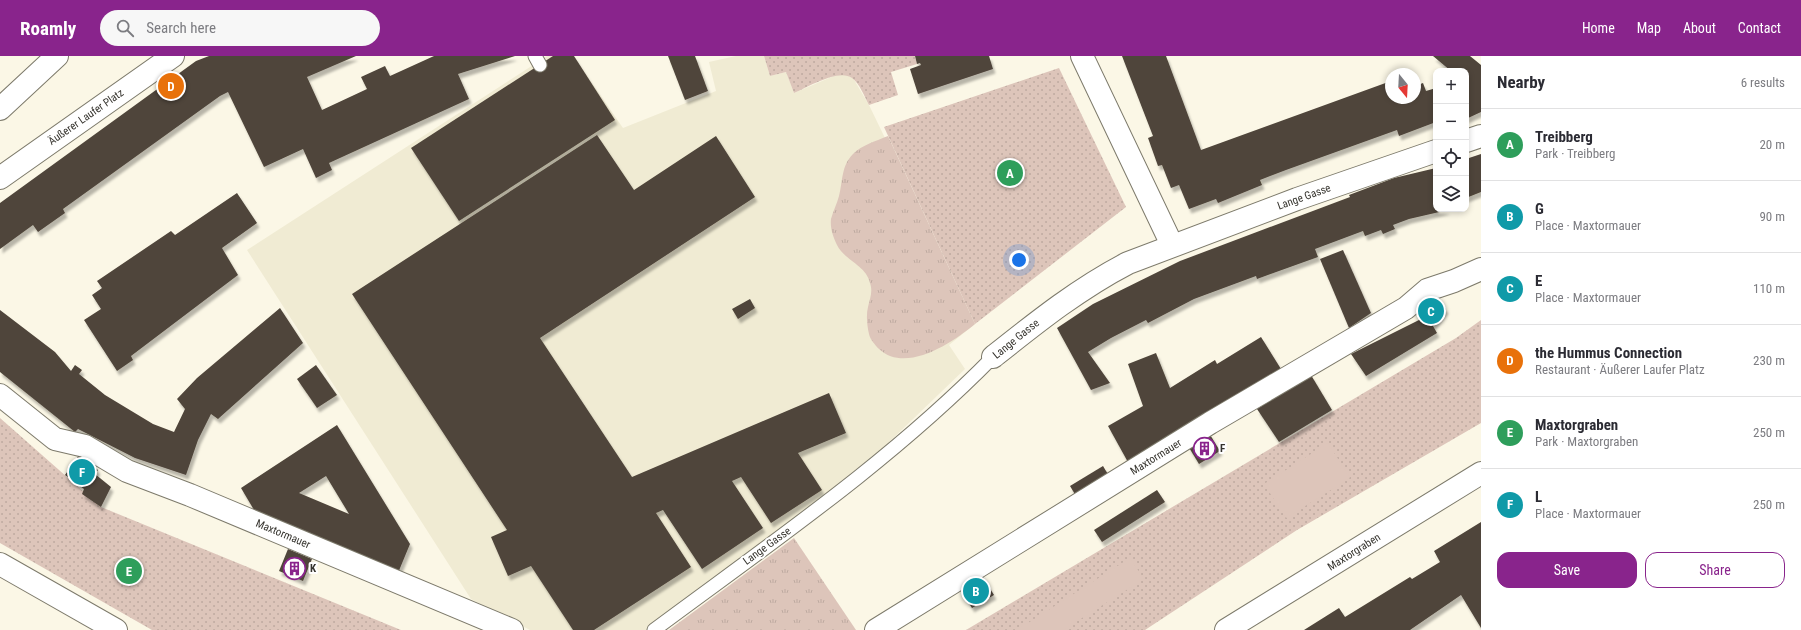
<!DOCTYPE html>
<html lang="en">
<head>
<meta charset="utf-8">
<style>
	body { margin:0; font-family:"Roboto Condensed",sans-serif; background:#f7f7f7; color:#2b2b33 }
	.controls { position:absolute; right:12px; top:12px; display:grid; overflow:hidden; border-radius:8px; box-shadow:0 2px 6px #0003 }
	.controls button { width:36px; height:36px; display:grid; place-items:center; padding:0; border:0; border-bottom:1px solid #e1e1e2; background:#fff; color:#2b2b33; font:20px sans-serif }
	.compass { position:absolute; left:1385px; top:12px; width:36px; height:36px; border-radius:50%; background:#fff; box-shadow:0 2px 6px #0003; rotate:162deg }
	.you { position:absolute; left:1019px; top:204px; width:14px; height:14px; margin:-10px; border:3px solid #fff; border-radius:50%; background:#1a73e8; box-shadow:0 0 0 6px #1a73e833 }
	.badge { display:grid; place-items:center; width:26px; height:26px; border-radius:50%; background:#89248c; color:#fff; font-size:13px; font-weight:700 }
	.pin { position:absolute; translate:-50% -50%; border:2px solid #fff; box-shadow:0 1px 4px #0006 }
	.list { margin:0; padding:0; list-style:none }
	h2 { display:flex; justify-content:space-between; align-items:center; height:52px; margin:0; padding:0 16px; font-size:17px }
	h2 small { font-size:13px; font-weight:400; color:#7c7c81 }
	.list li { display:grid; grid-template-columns:26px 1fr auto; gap:12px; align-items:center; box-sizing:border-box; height:72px; padding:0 16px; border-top:1px solid #e1e1e2 }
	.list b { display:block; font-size:15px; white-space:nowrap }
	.list p { margin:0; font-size:13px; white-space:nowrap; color:#7c7c81 }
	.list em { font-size:13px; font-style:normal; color:#7c7c81 }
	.actions { display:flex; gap:8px; padding:12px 16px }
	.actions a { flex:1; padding:9px 0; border:1px solid #89248c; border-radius:12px; text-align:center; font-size:14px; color:#89248c }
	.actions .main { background:#89248c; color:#fff }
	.icon { flex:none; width:22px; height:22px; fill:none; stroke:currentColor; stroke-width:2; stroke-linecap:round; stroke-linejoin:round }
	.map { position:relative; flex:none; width:1481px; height:574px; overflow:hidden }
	header { display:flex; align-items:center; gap:24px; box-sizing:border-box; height:56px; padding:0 20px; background:#89248c; color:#fff }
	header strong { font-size:19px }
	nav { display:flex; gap:22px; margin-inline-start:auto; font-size:14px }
	.search { width:280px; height:36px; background:#f7f7f7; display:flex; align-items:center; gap:10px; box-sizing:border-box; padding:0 14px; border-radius:22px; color:#7c7c81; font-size:15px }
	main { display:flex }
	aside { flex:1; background:#fff }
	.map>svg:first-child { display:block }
	.built { fill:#f0ebd3 }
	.grass { fill:url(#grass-tufts) }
	.park { fill:url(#park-dots) }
	.pitch { fill:#ddc5ba }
	.building { fill:#4f453a; fill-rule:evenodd; filter:url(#shadow) }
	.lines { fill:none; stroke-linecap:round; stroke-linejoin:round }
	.service-casing { stroke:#7d7a6b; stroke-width:15 }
	.minor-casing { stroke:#7d7a6b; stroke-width:24 }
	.tertiary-casing { stroke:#7d7a6b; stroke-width:24 }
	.service { stroke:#fff; stroke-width:13 }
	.minor { stroke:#fff; stroke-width:22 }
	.tertiary { stroke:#fff; stroke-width:22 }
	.labels { text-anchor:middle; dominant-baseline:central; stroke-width:4; stroke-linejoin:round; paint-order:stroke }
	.street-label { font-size:11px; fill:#35332d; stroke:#fff }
	.poi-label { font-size:11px; font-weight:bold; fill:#35332d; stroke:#fff; text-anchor:start }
</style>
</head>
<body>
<header>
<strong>Roamly</strong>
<div class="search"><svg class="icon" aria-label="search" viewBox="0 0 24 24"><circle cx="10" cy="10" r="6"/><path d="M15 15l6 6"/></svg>Search here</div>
<nav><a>Home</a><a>Map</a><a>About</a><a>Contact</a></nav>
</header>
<main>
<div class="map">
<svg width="1481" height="574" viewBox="0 0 1481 574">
	<defs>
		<pattern id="grass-tufts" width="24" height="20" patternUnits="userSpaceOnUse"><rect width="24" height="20" fill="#ddc5ba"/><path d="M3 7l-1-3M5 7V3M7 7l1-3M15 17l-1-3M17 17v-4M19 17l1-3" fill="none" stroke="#beaaa0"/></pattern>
		<pattern id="park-dots" width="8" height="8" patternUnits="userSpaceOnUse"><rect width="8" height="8" fill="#ddc5ba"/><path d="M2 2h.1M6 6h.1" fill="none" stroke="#beaaa0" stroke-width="1.8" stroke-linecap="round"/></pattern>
		<filter id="shadow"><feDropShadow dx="2.5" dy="4.5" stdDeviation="1" flood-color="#0004"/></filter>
	</defs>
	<rect width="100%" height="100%" fill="#fbf7e6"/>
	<path class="built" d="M 547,0 L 573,0 L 623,72 L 716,35 L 709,6 L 736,0 L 764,0 L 770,20 L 786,16 L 794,37 L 836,19 L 847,19 L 853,22 L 869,49 L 975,268 L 949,289 L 965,313 L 885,390 L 821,442 L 646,574 L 530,574 L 471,543 L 247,194 Z"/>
	<g class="grass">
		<path d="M 888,80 L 975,268 C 952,287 906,318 879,293 C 875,289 870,283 869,278 C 867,269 866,259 868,251 C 870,242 873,236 870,227 C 866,209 845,205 837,189 C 833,181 830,172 831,163 C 833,155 837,148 839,140 C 843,125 841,110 853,98 C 862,89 876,85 888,80 Z"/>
		<path d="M 794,482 L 856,574 L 669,574 Z"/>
	</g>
	<g class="park">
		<path d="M 764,0 L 915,0 L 917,8 L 891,16 L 898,39 L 869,49 C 864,40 860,28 852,22 C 839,12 808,31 794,37 L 786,16 L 770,20 Z"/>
		<path d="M 1059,12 L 1126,151 L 975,268 L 884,71 Z"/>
		<path d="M 1481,264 L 1481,367 L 1297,474 L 1145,574 L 966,574 L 1456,282 Z"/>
		<path d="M 0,362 L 101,451 L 401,574 L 152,574 L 0,487 Z"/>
	</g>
	<g class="pitch">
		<path d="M 1328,387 L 1350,422 L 1286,462 L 1264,428 Z"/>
		<path d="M 1130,502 L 1144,523 L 1063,574 L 1017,574 Z"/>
	</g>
	<g class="building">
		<path d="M 209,0 L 356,0 L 307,21 L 322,54 L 367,33 L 361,21 L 385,10 L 390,20 L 434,0 L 515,0 L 458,18 L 469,43 L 329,107 L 332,114 L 316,122 L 303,93 L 264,111 L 228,36 L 220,40 L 63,153 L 65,157 L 38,176 L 33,169 L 0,193 L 0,147 L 196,5 Z"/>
		<path d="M 553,0 L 574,0 L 615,64 L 459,165 L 411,92 Z"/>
		<path d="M 668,0 L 695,0 L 708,35 L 685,44 Z"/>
		<path d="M 915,0 L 989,0 L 993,13 L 918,38 L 910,13 L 921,9 L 920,7 L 917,8 Z"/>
		<path d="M 1122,0 L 1166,0 L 1201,94 L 1391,25 L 1391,42 L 1415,42 L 1415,30 L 1423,27 L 1426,35 L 1436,32 L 1436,66 L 1399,80 L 1397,74 L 1286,114 L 1260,124 L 1262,129 L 1218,147 L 1216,143 L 1189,153 L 1179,129 L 1171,132 L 1162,109 L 1158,110 L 1148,82 L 1153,80 Z"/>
		<path d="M 1433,0 L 1470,0 L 1481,9 L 1481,56 L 1466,63 L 1466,15 L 1451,15 Z"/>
		<path d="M 597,79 L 634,134 L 716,80 L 755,141 L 540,282 L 632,421 L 829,337 L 846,377 L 798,397 L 822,434 L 771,467 L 741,421 L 732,425 L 763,472 L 702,513 L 663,454 L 656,457 L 691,511 L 594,574 L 573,574 L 531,510 L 508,520 L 491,481 L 507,474 L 352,238 Z"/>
		<path d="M 1481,98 L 1481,136 L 1466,142 L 1466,103 Z"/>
		<path d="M 1436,112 L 1436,153 L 1448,154 L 1409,163 L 1393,169 L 1395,173 L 1383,178 L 1381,174 L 1365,180 L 1363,175 L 1315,193 L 1318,201 L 1257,223 L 1256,220 L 1194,243 L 1148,267 L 1146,264 L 1111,282 L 1088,296 L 1110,327 L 1091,334 L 1057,272 L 1093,248 L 1180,205 L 1350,141 L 1349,139 L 1394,122 Z"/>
		<path d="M 237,137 L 257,167 L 222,192 L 238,219 L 131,300 L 133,304 L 117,315 L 84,264 L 101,253 L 92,239 L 102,232 L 97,225 L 171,175 L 175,179 Z"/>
		<path d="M 1343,194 L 1371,257 L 1349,272 L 1320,203 Z"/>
		<path d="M 1429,240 L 1446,253 L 1433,270 L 1437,277 L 1366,320 L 1351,298 L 1423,262 L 1416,256 Z"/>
		<path d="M 750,243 L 755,252 L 738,263 L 732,253 Z"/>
		<path d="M 280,252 L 303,287 L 218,363 L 211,358 L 198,384 L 186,419 L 135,402 L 78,373 L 75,376 L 0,316 L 0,254 L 55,296 L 71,315 L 75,309 L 82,314 L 79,318 L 105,339 L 153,368 L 174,376 L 185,353 L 177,343 L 197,322 Z"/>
		<path d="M 1261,281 L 1281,313 L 1129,408 L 1108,370 L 1143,350 L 1128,308 L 1156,297 L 1170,332 L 1215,304 L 1217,308 Z"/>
		<path d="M 316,309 L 337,339 L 317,352 L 297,323 Z"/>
		<path d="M 1311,319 L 1332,354 L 1279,386 L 1257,353 Z"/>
		<path d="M 337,369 L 410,488 L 398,517 L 257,459 L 241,432 ZM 326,420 L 349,458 L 299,437 Z"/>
		<path d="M 1209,377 L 1220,395 L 1199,408 L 1188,390 Z"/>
		<path d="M 79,399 L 98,414 L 95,418 L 111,431 L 101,451 L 82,438 L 84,433 L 65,419 Z"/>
		<path d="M 1103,410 L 1109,420 L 1076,440 L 1070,430 Z"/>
		<path d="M 1157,434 L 1165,446 L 1102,486 L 1094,474 Z"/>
		<path d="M 1481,466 L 1481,572 L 1461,539 L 1410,574 L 1304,574 L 1339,552 L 1345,561 L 1410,521 L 1412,523 L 1440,506 L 1434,495 Z"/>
		<path d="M 288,493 L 312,503 L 303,525 L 279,515 Z"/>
		<path d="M 981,518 L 994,539 L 972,552 L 959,531 Z"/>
	</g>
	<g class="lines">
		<defs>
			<g id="service">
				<path d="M 535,0 L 540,9"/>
				<path d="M 654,574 C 771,487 891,405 993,301"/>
			</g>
			<g id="minor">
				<path d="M 1082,0 L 1172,189"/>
				<path d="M 1466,85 L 1481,80"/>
				<path d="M 0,122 L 173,0"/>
				<path d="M 993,301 C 1037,266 1078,233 1128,207 L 1297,143 L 1436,95"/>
				<path d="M 0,339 L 55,383 L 85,390 L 127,415 L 190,439 L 512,574"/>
				<path d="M 0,508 L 116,574"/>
				<path d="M 876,574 L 1210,367 L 1406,252 L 1427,234 L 1454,225 L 1481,213"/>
				<path d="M 1226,574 L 1481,417"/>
			</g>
			<path id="tertiary" d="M 0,53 L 57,0"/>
		</defs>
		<use href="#service" class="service-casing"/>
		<use href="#minor" class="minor-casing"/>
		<use href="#tertiary" class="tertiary-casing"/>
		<use href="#service" class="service"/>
		<use href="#minor" class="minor"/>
		<use href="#tertiary" class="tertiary"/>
	</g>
	<defs>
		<symbol id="building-ring" viewBox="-11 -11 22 22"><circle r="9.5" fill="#fff" stroke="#89248c" stroke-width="1.5"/><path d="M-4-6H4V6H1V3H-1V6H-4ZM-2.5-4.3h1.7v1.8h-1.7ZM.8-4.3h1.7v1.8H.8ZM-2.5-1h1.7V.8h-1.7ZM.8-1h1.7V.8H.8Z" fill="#89248c"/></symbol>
	</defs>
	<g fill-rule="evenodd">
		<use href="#building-ring" x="1192" y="380" width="25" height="25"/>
		<use href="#building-ring" x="282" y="500" width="25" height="25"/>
	</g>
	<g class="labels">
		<g class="street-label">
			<text transform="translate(86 61) rotate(-35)">Äußerer Laufer Platz</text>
			<text transform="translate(1304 141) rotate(-20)">Lange Gasse</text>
			<text transform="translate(1016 283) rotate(-39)">Lange Gasse</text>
			<text transform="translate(1156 401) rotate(-32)">Maxtormauer</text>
			<text transform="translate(283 478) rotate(23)">Maxtormauer</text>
			<text transform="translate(767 490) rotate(-36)">Lange Gasse</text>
			<text transform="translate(1354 496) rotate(-32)">Maxtorgraben</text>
		</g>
		<g class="poi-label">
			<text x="1220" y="392">F</text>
			<text x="310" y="512">K</text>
		</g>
	</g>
</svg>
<div class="controls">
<button>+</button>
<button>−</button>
<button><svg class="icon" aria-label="locate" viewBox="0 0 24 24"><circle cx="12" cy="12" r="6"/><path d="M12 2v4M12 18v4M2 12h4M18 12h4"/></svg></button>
<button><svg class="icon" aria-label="layers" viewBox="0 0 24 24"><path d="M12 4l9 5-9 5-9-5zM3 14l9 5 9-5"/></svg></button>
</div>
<svg class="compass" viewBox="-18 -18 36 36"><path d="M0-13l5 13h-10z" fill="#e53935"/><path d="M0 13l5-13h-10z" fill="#7c7c81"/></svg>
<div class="you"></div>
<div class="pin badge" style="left:1010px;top:117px;background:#2e9e5b">A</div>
<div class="pin badge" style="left:976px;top:535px;background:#0f9aa8">B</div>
<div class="pin badge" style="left:1431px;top:255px;background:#0f9aa8">C</div>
<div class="pin badge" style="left:171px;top:30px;background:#e8710a">D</div>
<div class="pin badge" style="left:129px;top:515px;background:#2e9e5b">E</div>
<div class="pin badge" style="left:82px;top:416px;background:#0f9aa8">F</div>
</div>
<aside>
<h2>Nearby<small>6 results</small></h2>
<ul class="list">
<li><span class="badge" style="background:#2e9e5b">A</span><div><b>Treibberg</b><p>Park · Treibberg</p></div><em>20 m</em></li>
<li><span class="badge" style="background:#0f9aa8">B</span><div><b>G</b><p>Place · Maxtormauer</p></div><em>90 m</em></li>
<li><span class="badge" style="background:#0f9aa8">C</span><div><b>E</b><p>Place · Maxtormauer</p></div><em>110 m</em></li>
<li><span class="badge" style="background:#e8710a">D</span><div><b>the Hummus Connection</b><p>Restaurant · Äußerer Laufer Platz</p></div><em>230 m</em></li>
<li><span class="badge" style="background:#2e9e5b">E</span><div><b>Maxtorgraben</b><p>Park · Maxtorgraben</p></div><em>250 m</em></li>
<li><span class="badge" style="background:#0f9aa8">F</span><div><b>L</b><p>Place · Maxtormauer</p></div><em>250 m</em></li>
</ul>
<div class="actions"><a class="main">Save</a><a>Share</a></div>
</aside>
</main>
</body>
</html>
